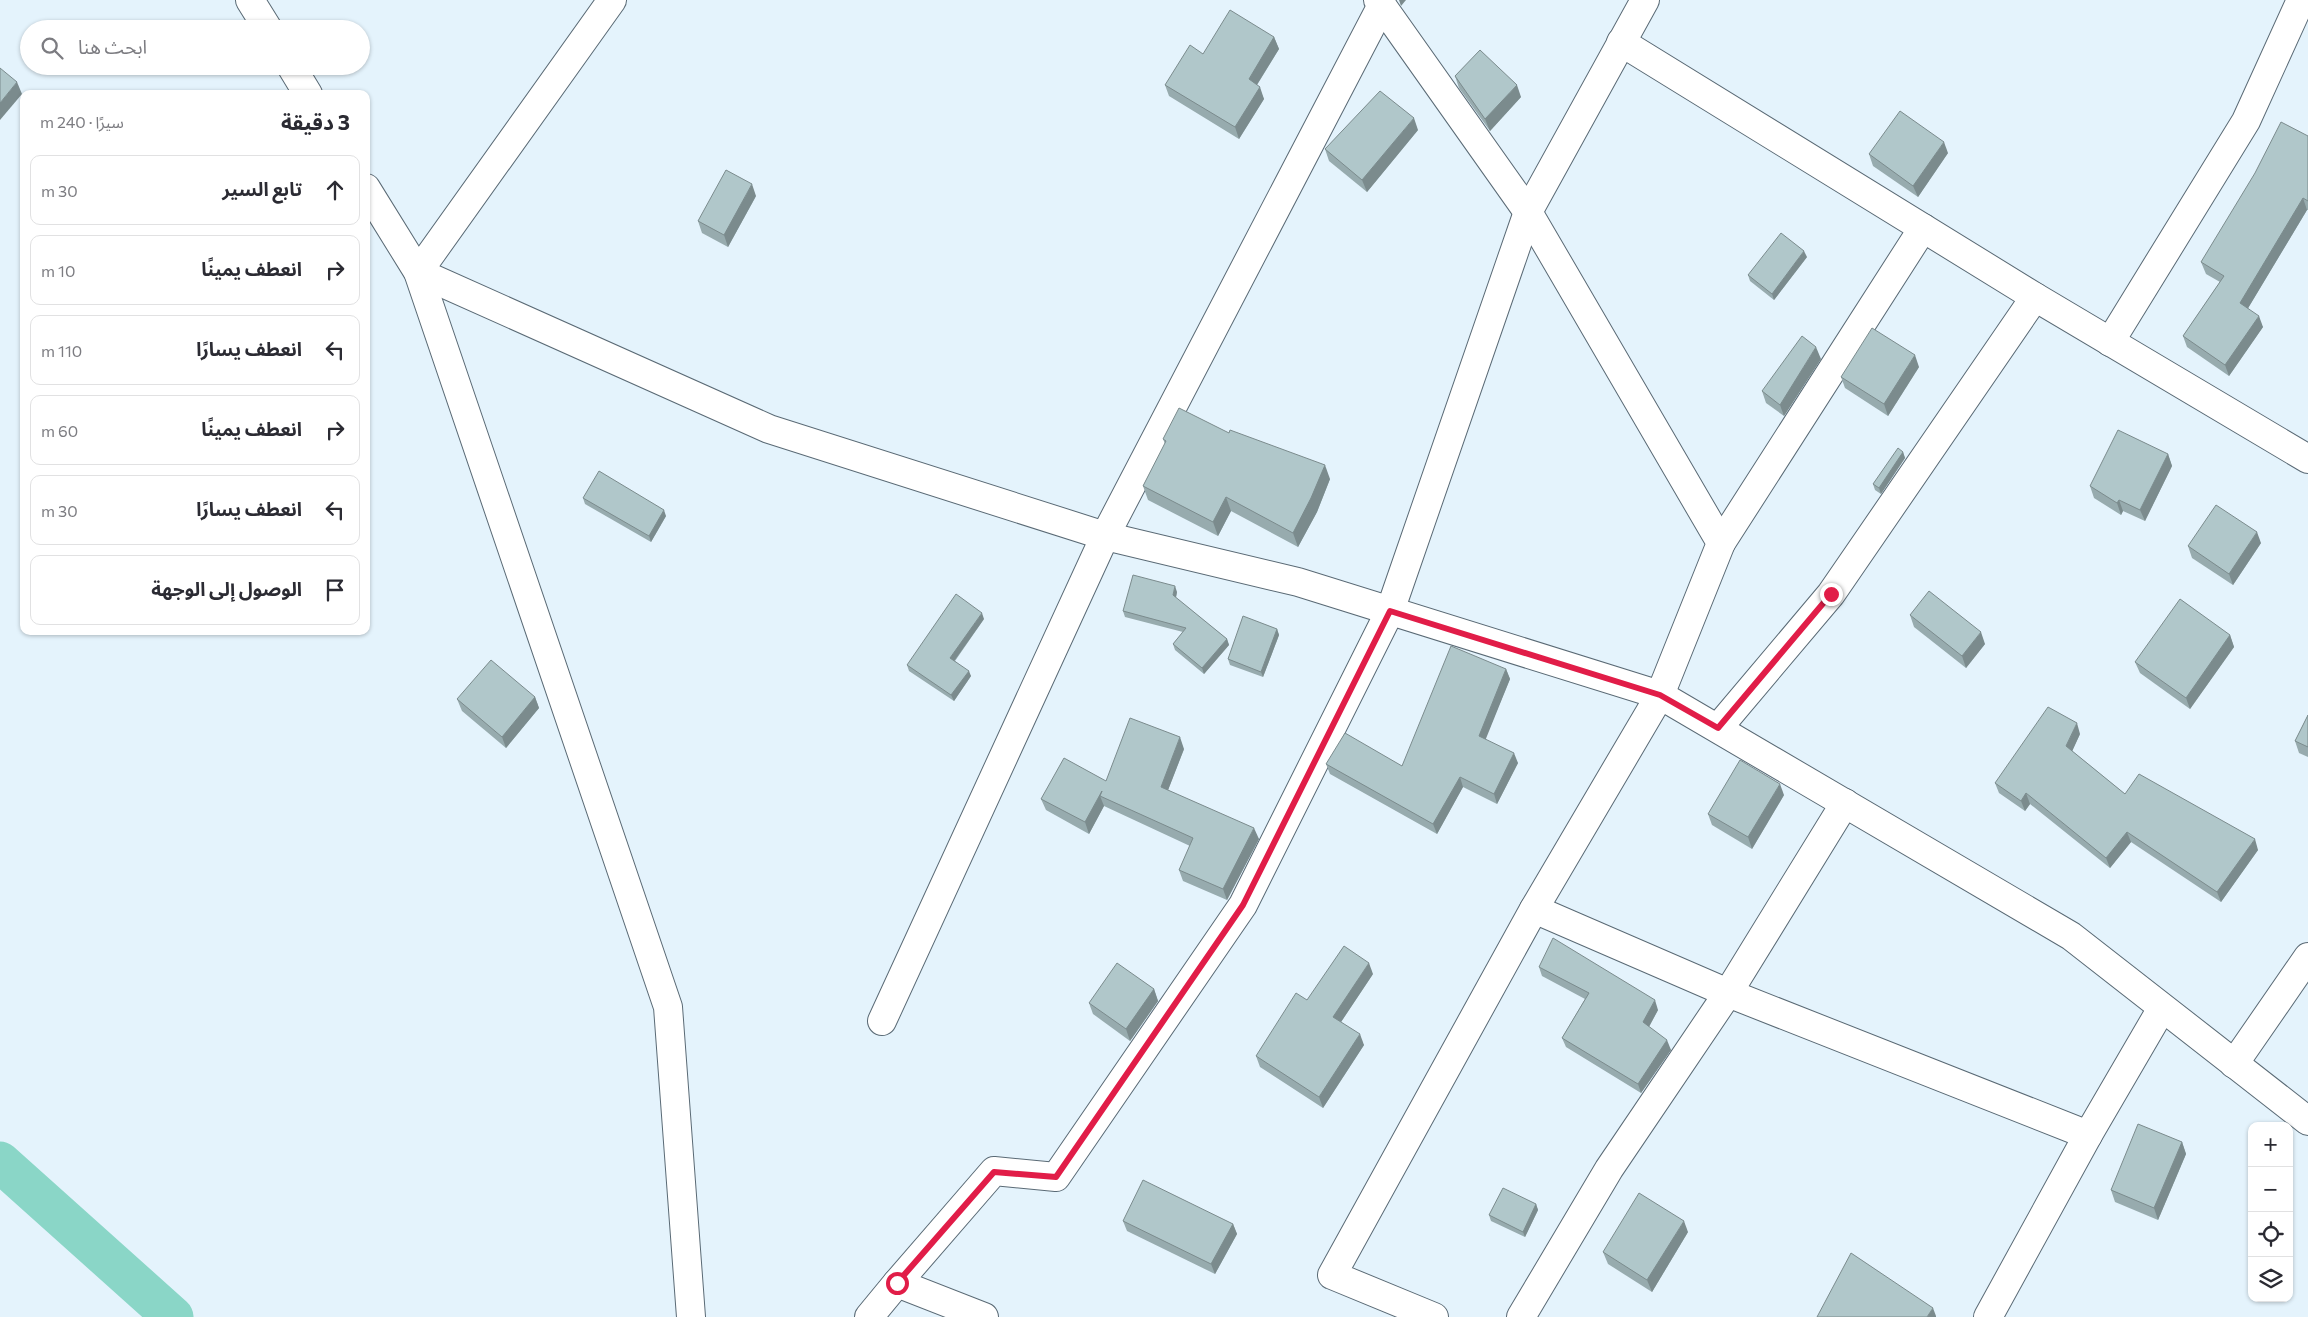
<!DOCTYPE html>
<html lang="ar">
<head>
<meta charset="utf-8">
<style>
	body { margin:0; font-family:Commissioner,"Noto Sans Arabic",sans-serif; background:#f7f7f7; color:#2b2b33; direction:rtl }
	.controls { position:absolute; right:15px; bottom:15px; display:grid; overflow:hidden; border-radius:10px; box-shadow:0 1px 4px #0004 }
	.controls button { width:45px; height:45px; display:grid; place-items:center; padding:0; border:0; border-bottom:1px solid #e1e1e2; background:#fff; color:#2b2b33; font:25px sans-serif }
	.stop { position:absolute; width:15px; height:15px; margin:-11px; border:4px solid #e11d48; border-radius:50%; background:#fff }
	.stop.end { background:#e11d48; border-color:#fff; box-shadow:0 1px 5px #0008 }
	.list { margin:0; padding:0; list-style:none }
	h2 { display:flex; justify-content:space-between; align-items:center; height:65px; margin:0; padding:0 20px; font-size:21px }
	h2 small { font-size:16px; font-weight:400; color:#7c7c81 }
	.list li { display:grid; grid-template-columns:32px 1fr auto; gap:15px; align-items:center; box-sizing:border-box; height:70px; margin:0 10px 10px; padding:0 10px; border:1px solid #e1e1e2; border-radius:10px }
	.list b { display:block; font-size:19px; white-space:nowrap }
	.list em { font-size:16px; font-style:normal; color:#7c7c81 }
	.icon { flex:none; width:28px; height:28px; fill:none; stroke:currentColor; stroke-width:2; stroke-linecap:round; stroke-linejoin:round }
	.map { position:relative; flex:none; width:2308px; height:1317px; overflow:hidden; direction:ltr }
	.search { position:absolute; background:#fff; box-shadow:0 1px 4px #0004; left:20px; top:20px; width:350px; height:55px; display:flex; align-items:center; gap:12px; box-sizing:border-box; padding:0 18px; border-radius:28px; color:#7c7c81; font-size:19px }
	.panel { position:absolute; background:#fff; box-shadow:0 1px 4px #0004; left:20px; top:90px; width:350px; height:545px; border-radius:10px; direction:rtl }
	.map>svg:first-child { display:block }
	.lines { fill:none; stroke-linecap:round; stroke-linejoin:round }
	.canal { stroke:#8ad6c7; stroke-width:41 }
	.street-casing { stroke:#5a6a75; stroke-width:30 }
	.street { stroke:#fff; stroke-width:28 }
	.wall { fill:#97abae }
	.shaded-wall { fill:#7b8b8d }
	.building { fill:#b0c7ca; stroke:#7b8b8d }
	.route { stroke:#e11d48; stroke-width:6 }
</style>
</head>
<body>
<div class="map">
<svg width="2308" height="1317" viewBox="0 0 2308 1317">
	<rect width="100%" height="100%" fill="#e4f3fc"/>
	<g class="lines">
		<path class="canal" d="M 0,1162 L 173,1317"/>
		<defs>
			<g id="street">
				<path d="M 250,0 L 268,29"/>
				<path d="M 612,0 L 418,272 L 769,429 L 1105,536 L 1298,582 L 1660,695 L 2071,936 L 2308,1121"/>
				<path d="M 1378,0 L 1528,212 L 1721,543 L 1660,695 L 1534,909 L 1332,1275 L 1434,1317"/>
				<path d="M 1621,42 L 2035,297 L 2308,459"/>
				<path d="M 291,66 L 308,94"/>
				<path d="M 366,188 L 418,272 L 668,1007 L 691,1317"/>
				<path d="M 2110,342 L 2246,121 L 2301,0"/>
				<path d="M 1721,543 L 1923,228"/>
				<path d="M 1718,728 L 1831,594 L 2035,297"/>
				<path d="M 1534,909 L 1728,993 L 2088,1135"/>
				<path d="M 882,1021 L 1105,536 L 1382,5"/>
				<path d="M 2234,1064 L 2308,957"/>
				<path d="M 869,1317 L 897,1283"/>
				<path d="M 984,1317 L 897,1283 L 994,1171 L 1056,1177 L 1243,905 L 1390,611 L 1528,212 L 1645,0"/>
				<path d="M 1521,1317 L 1609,1169 L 1728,993 L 1845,803"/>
				<path d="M 1988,1317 L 2088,1135 L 2162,1008"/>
			</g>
		</defs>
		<use href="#street" class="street-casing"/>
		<use href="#street" class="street"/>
	</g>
	<g class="wall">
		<path d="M 1274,37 L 1279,49 L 1257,85 L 1264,99 L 1239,139 L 1169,96 L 1165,85 L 1203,54 Z"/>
		<path d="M 1455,76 L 1521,97 L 1490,131 L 1459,88 Z"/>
		<path d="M 1418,130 L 1367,192 L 1329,161 L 1325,149 Z"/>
		<path d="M 2308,136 L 2308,210 L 2307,210 L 2248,308 L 2263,327 L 2229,376 L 2187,347 L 2183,336 L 2220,282 L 2206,274 L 2201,262 Z"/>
		<path d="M 1948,153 L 1918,197 L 1873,166 L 1869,154 Z"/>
		<path d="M 756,196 L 728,247 L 702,233 L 698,221 Z"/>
		<path d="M 1807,257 L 1774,300 L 1750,281 L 1748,275 Z"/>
		<path d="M 1821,359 L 1784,416 L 1766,403 L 1762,391 Z"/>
		<path d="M 1919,367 L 1888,416 L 1845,388 L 1841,377 Z"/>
		<path d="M 1229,433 L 1330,479 L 1317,512 L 1298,547 L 1231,511 L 1218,536 L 1148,500 L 1143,486 L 1165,444 L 1163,439 Z"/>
		<path d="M 1903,452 L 1905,458 L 1881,494 L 1875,490 L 1873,484 Z"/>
		<path d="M 2168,454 L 2172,466 L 2145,521 L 2123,511 L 2121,515 L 2094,498 L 2090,486 Z"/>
		<path d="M 583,498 L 666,516 L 651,542 L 585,504 Z"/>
		<path d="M 2261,543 L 2233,585 L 2192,558 L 2188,546 Z"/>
		<path d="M 1177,592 L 1176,598 L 1227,639 L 1229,645 L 1204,674 L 1175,650 L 1173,644 L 1183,632 L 1125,617 L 1123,611 Z"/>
		<path d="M 1910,615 L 1985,644 L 1966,668 L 1914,627 Z"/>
		<path d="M 984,619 L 955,661 L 971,676 L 954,701 L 909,671 L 907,665 Z"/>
		<path d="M 1277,629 L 1279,635 L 1263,677 L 1230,665 L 1228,659 Z"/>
		<path d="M 2230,635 L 2234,647 L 2190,709 L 2140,673 L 2135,662 Z"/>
		<path d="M 1506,669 L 1510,679 L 1485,739 L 1518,763 L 1497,804 L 1463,787 L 1437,834 L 1330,774 L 1326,764 L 1402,766 Z"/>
		<path d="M 535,697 L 539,708 L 506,748 L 462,711 L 457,699 Z"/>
		<path d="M 2308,715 L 2308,757 L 2299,753 L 2295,741 Z"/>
		<path d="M 2080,734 L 2072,751 L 2125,794 L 2258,850 L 2221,902 L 2131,842 L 2110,868 L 2030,804 L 2025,811 L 1999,793 L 1995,783 Z"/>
		<path d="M 1184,749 L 1168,790 L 1259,839 L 1227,900 L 1183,881 L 1179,870 L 1190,846 L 1104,806 L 1089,834 L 1046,810 L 1041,799 L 1106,781 Z"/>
		<path d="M 1784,795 L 1752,849 L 1712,825 L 1708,814 Z"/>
		<path d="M 1539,967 L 1658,1010 L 1649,1027 L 1671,1050 L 1641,1093 L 1566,1047 L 1562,1038 L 1585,999 L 1542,976 Z"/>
		<path d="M 1373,974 L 1341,1022 L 1364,1045 L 1323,1108 L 1260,1067 L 1256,1056 L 1307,1000 Z"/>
		<path d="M 1154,989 L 1158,1001 L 1130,1041 L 1093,1014 L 1089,1003 Z"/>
		<path d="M 2182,1142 L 2186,1154 L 2158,1220 L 2115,1202 L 2111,1190 Z"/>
		<path d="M 1536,1204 L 1538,1210 L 1525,1237 L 1491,1221 L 1489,1215 Z"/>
		<path d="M 1123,1221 L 1233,1224 L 1237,1234 L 1215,1274 L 1127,1231 Z"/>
		<path d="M 1688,1232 L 1652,1292 L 1608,1264 L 1603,1252 Z"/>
	</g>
	<g class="shaded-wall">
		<path d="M 1399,0 L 1406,0 L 1401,6 Z"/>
		<path d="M 1274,37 L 1279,49 L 1253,91 L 1249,79 Z"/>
		<path d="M 17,82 L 22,94 L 0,120 L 0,103 Z"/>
		<path d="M 1517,85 L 1521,97 L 1490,131 L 1485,119 Z"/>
		<path d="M 1260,87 L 1264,99 L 1239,139 L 1235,127 Z"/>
		<path d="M 1414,118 L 1418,130 L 1367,192 L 1362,180 Z"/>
		<path d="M 1944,142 L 1948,153 L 1918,197 L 1913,186 Z"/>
		<path d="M 752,184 L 756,196 L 728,247 L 724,235 Z"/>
		<path d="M 2303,198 L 2307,210 L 2244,315 L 2240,303 Z"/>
		<path d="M 1804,251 L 1807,257 L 1774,300 L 1772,294 Z"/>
		<path d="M 2259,316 L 2263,327 L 2229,376 L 2225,365 Z"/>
		<path d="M 1816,347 L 1821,359 L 1784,416 L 1780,405 Z"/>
		<path d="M 1915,355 L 1919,367 L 1888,416 L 1884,404 Z"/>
		<path d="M 1903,452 L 1905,458 L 1881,494 L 1879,488 Z"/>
		<path d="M 2168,454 L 2172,466 L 2145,521 L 2140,510 Z"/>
		<path d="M 1325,465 L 1330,479 L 1317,512 L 1298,547 L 1293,533 Z"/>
		<path d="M 1226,497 L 1231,511 L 1218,536 L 1213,522 Z"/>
		<path d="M 2119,500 L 2123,511 L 2121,515 L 2117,503 Z"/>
		<path d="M 664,510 L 666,516 L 651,542 L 649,536 Z"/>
		<path d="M 2257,532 L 2261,543 L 2233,585 L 2229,574 Z"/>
		<path d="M 1175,586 L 1177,592 L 1175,601 L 1173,595 Z"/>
		<path d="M 982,613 L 984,619 L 952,664 L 950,658 Z"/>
		<path d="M 1277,629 L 1279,635 L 1263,677 L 1261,672 Z"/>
		<path d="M 1981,632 L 1985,644 L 1966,668 L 1962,656 Z"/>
		<path d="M 2230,635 L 2234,647 L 2190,709 L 2186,698 Z"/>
		<path d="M 1227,639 L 1229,645 L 1204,674 L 1202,668 Z"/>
		<path d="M 1506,669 L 1510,679 L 1483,746 L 1479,736 Z"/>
		<path d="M 969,671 L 971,676 L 954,701 L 951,695 Z"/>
		<path d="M 535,697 L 539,708 L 506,748 L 502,737 Z"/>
		<path d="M 2077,723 L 2080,734 L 2070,756 L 2066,746 Z"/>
		<path d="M 1180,737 L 1184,749 L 1165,798 L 1161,787 Z"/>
		<path d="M 1514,753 L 1518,763 L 1497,804 L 1494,794 Z"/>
		<path d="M 1460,777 L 1463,787 L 1437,834 L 1433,824 Z"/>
		<path d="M 1780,784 L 1784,795 L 1752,849 L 1748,837 Z"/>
		<path d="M 1102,791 L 1100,796 L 1104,806 L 1089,834 L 1085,822 Z"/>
		<path d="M 2026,793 L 2030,804 L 2025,811 L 2021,801 Z"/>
		<path d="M 1254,828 L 1259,839 L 1227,900 L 1223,889 Z"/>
		<path d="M 2127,832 L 2131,842 L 2110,868 L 2106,858 Z"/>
		<path d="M 2255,839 L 2258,850 L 2221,902 L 2217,892 Z"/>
		<path d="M 1369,963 L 1373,974 L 1337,1028 L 1333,1017 Z"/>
		<path d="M 1154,989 L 1158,1001 L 1130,1041 L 1126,1029 Z"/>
		<path d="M 1655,1000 L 1658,1010 L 1646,1032 L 1643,1022 Z"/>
		<path d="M 1360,1034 L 1364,1045 L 1323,1108 L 1319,1097 Z"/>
		<path d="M 1667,1040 L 1671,1050 L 1641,1093 L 1638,1084 Z"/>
		<path d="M 2182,1142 L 2186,1154 L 2158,1220 L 2154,1208 Z"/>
		<path d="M 1536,1204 L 1538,1210 L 1525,1237 L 1523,1232 Z"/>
		<path d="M 1684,1221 L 1688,1232 L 1652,1292 L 1647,1280 Z"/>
		<path d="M 1233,1224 L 1237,1234 L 1215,1274 L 1211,1264 Z"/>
		<path d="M 1933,1308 L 1936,1316 L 1936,1317 L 1927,1317 Z"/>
	</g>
	<g class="building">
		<path d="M 1230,10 L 1274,37 L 1249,79 L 1260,87 L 1235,127 L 1165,85 L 1190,45 L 1203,54 Z"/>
		<path d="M 1480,50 L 1517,85 L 1485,119 L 1455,76 Z"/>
		<path d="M 0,68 L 17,82 L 0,103 Z"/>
		<path d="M 1380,91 L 1414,118 L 1362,180 L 1325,149 Z"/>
		<path d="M 1900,111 L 1944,142 L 1913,186 L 1869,154 Z"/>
		<path d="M 2281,122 L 2308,136 L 2308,201 L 2303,198 L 2240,303 L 2259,316 L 2225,365 L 2183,336 L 2224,276 L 2201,262 L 2255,173 Z"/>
		<path d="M 726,170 L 752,184 L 724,235 L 698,221 Z"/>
		<path d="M 1781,233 L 1804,251 L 1772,294 L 1748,275 Z"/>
		<path d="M 1872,328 L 1915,355 L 1884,404 L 1841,377 Z"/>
		<path d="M 1802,336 L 1816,347 L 1780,405 L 1762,391 Z"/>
		<path d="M 1179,408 L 1229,433 L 1230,430 L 1325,465 L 1311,498 L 1293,533 L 1226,497 L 1213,522 L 1143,486 L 1166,441 L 1163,439 Z"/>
		<path d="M 2118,430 L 2168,454 L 2140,510 L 2119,500 L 2117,503 L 2090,486 Z"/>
		<path d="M 1898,448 L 1903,452 L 1879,488 L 1873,484 Z"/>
		<path d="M 599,471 L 664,510 L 649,536 L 583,498 Z"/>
		<path d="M 2216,505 L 2257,532 L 2229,574 L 2188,546 Z"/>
		<path d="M 1133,575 L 1175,586 L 1173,595 L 1227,639 L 1202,668 L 1173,644 L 1186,628 L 1123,611 Z"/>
		<path d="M 1929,591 L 1981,632 L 1962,656 L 1910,615 Z"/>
		<path d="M 956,594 L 982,613 L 950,658 L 969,671 L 951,695 L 907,665 Z"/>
		<path d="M 2180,599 L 2230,635 L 2186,698 L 2135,662 Z"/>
		<path d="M 1243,616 L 1277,629 L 1261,672 L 1228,659 Z"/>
		<path d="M 1451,646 L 1506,669 L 1479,736 L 1514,753 L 1494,794 L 1460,777 L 1433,824 L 1326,764 L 1345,733 L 1402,766 Z"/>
		<path d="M 491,660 L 535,697 L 502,737 L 457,699 Z"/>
		<path d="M 2048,707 L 2077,723 L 2066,746 L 2125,794 L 2139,774 L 2255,839 L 2217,892 L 2127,832 L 2106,858 L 2026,793 L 2021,801 L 1995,783 Z"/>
		<path d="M 2308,715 L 2308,747 L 2295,741 Z"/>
		<path d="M 1130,718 L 1180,737 L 1161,787 L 1254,828 L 1223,889 L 1179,870 L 1193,838 L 1100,796 L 1102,791 L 1085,822 L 1041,799 L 1064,758 L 1106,781 Z"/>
		<path d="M 1740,760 L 1780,784 L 1748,837 L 1708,814 Z"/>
		<path d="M 1553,938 L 1655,1000 L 1643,1022 L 1667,1040 L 1638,1084 L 1562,1038 L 1589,993 L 1539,967 Z"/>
		<path d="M 1344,946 L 1369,963 L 1333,1017 L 1360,1034 L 1319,1097 L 1256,1056 L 1296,993 L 1307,1000 Z"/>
		<path d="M 1117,963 L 1154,989 L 1126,1029 L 1089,1003 Z"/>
		<path d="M 2138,1124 L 2182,1142 L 2154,1208 L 2111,1190 Z"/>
		<path d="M 1143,1180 L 1233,1224 L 1211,1264 L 1123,1221 Z"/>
		<path d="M 1503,1188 L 1536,1204 L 1523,1232 L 1489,1215 Z"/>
		<path d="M 1639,1193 L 1684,1221 L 1647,1280 L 1603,1252 Z"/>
		<path d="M 1851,1253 L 1933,1308 L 1927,1317 L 1817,1317 Z"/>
	</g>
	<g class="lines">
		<path class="route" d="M 897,1283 L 994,1172 L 1056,1177 L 1243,905 L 1390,611 L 1660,695 L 1718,728 L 1831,594"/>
	</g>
</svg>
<div class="controls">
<button>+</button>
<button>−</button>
<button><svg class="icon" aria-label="locate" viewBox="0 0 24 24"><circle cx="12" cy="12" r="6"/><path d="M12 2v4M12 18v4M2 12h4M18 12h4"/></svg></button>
<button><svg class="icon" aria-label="layers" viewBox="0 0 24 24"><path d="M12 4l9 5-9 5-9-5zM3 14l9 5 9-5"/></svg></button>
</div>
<div class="stop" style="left:897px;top:1283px"></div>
<div class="stop end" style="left:1831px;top:594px"></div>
<div class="search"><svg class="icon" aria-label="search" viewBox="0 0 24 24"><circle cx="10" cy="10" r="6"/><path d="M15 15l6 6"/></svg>ابحث هنا</div>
<section class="panel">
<h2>3 دقيقة<small>سيرًا · 240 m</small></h2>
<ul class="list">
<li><svg class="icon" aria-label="ahead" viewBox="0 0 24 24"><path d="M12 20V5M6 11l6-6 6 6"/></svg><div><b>تابع السير</b></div><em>30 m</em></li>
<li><svg class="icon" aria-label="right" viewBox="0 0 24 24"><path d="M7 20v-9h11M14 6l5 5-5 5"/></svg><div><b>انعطف يمينًا</b></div><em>10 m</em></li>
<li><svg class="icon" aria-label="left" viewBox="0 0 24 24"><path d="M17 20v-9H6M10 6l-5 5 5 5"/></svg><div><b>انعطف يسارًا</b></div><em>110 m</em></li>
<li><svg class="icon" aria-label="right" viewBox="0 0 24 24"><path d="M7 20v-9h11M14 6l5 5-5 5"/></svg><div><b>انعطف يمينًا</b></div><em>60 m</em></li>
<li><svg class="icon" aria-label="left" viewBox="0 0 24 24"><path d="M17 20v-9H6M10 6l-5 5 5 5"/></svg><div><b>انعطف يسارًا</b></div><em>30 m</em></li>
<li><svg class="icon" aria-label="arrive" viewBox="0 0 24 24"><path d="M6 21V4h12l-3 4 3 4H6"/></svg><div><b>الوصول إلى الوجهة</b></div></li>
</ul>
</section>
</div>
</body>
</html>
